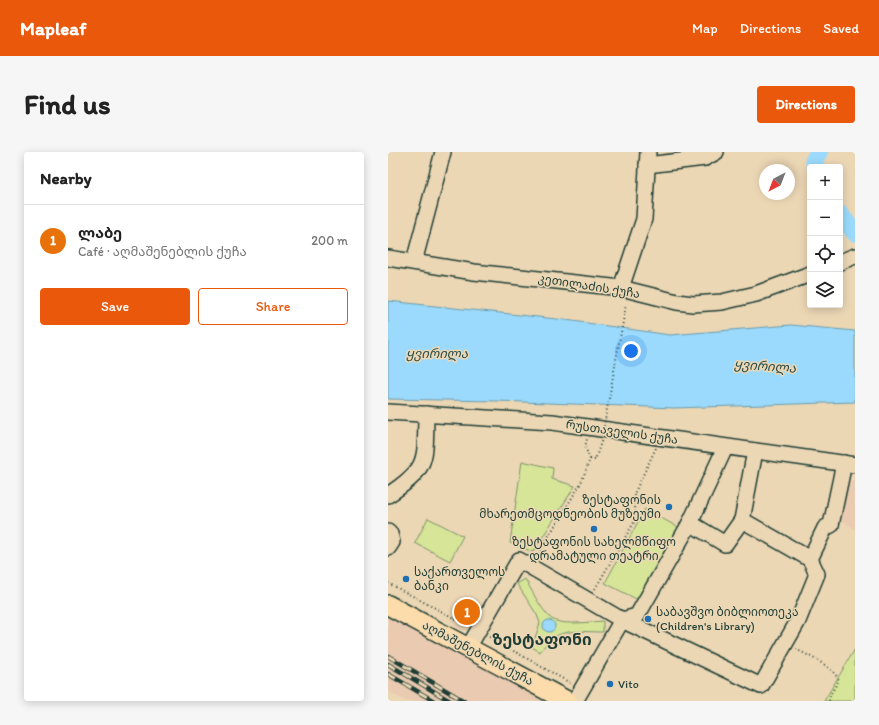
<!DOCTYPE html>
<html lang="en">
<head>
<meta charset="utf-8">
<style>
	body { margin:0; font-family:Itim,"Noto Sans Georgian",sans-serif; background:#f6f6f6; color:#222 }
	.controls { position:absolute; right:12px; top:12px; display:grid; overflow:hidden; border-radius:4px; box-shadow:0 2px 10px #0003 }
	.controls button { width:36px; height:36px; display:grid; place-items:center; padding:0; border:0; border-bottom:1px solid #e0e0e0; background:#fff; color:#222; font:20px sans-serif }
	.compass { position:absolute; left:371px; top:12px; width:36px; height:36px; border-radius:50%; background:#fff; box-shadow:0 2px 10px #0003; rotate:222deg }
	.you { position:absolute; left:243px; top:199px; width:14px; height:14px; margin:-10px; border:3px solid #fff; border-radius:50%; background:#1a73e8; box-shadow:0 0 0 6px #1a73e833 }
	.badge { display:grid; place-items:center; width:26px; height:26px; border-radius:50%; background:#ea580c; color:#fff; font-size:13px; font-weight:700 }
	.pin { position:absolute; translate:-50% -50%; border:2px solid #fff; box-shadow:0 1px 4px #0006 }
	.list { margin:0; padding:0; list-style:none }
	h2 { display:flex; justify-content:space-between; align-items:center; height:52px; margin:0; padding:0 16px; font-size:17px }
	h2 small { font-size:13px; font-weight:400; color:#767676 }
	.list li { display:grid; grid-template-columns:26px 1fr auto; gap:12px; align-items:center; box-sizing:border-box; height:72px; padding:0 16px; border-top:1px solid #e0e0e0 }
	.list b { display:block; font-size:15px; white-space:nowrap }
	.list p { margin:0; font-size:13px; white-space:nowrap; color:#767676 }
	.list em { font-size:13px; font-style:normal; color:#767676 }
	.actions { display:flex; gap:8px; padding:12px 16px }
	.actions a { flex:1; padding:9px 0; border:1px solid #ea580c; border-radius:4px; text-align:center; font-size:14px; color:#ea580c }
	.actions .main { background:#ea580c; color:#fff }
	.icon { flex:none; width:22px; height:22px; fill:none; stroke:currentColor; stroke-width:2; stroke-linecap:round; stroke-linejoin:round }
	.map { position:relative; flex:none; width:467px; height:549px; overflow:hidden; border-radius:4px }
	header { display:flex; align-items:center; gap:24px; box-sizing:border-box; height:56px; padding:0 20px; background:#ea580c; color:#fff }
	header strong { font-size:19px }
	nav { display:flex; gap:22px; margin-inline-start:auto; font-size:14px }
	.intro { display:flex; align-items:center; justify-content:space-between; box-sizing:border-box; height:96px; padding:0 24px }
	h1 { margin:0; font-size:28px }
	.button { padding:10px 18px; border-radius:4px; background:#ea580c; color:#fff; font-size:14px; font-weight:700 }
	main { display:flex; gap:24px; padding:0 24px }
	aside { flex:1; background:#fff; border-radius:4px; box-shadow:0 2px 10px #0003 }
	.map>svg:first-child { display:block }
	.built { fill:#eacab0 }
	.green { fill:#d7e599; stroke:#7b9166 }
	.water { fill:#9bdafc; stroke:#699bac }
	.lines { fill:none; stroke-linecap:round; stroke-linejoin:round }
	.river { stroke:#9bdafc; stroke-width:18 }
	.minor-casing { stroke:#1f3d34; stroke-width:18 }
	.major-casing { stroke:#1f3d34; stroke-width:22 }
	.path { stroke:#1f3d34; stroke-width:2; stroke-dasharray:1 3; stroke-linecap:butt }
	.minor { stroke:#ecd7b5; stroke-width:15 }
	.major { stroke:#fddcac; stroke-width:19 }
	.rail-casing { stroke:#1f3d34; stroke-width:4.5 }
	.rail { stroke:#ecd7b5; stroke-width:3; stroke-dasharray:9; stroke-linecap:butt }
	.path-bridge { stroke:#1f3d34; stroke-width:2; stroke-dasharray:1 3; stroke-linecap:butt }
	.poi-dot { fill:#1f6fb2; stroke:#ecd7b5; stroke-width:1.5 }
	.labels { text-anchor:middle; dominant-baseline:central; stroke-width:3; stroke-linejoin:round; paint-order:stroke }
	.street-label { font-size:12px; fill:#1f3d34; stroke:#ecd7b5 }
	.poi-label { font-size:12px; fill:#1f3d34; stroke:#ecd7b5; text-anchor:start }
	.water-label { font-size:13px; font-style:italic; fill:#2b4d48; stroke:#ecd7b5 }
	.district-label { font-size:16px; font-weight:bold; fill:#1f3d34; stroke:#ecd7b5 }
</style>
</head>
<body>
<header>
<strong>Mapleaf</strong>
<nav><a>Map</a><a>Directions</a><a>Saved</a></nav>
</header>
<div class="intro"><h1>Find us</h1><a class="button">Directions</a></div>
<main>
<aside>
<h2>Nearby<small></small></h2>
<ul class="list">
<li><span class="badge" style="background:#e8710a">1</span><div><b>ლაბე</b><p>Café · აღმაშენებლის ქუჩა</p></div><em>200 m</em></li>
</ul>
<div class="actions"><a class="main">Save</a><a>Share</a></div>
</aside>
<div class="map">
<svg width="467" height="549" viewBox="0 0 467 549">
	<rect width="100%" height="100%" fill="#ecd7b5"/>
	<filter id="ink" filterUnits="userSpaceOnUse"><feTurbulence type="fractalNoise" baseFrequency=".025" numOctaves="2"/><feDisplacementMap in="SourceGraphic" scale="8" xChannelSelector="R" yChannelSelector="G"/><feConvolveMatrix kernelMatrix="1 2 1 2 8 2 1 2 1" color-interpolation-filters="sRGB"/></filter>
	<g filter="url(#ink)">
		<g class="built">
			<path d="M 456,328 L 467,329 L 467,377 L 453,368 Z"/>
			<path d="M 0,460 L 162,549 L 17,549 L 0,539 Z"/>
		</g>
		<g class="green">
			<path d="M 134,309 L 165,316 L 164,327 L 187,334 L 145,400 L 122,391 Z"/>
			<path d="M 257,357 L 295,378 L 256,451 L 217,431 Z"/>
			<path d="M 40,366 L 75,384 L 62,409 L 27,391 Z"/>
			<path d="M 137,427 C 144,438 156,465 168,469 C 179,473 203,470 215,469 L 215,480 C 187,480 169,474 152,500 L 144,495 L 152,471 L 149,463 L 129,432 Z"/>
			<path d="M 467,497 L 467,549 L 436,549 Z"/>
		</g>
		<g class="water">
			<path d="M 0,149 L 178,168 L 282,183 L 403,173 L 467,179 L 467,250 L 286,256 L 109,249 L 0,247 Z"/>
			<circle cx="161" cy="474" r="6"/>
		</g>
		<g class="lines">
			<g class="river">
				<path d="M 428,15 L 426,8 L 431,0"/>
				<path d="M 452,62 L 467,81"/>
			</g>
			<defs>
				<g id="minor">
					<path d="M 259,13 L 317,6 L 328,0"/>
					<path d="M 0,106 L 86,120 L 233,136 L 289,150 L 305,152 L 334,150 L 368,142 L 422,122"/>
					<path d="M 26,110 L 55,0"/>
					<path d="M 452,110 L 467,104"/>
					<path d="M 233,136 L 256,67 L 260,0"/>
					<path d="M 0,260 L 164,270 L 467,313"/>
					<path d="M 0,343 C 41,316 37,309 38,262"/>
					<path d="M 354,368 L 367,299"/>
					<path d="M 302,371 L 337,392 L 354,368 L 422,407"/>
					<path d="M 0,380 L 2,382 L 4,390 L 0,396"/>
					<path d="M 234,468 L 373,534 L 410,469 L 429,422 L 422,407 L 437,376 L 443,373 L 456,311"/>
					<path d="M 234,468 L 249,464 L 302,371 L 337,296"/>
					<path d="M 80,496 L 131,408 L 234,468 L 187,549"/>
				</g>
				<path id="major" d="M 0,453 L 179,549"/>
			</defs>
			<use href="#minor" class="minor-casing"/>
			<use href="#major" class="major-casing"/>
			<g class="path">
				<path d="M 202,307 L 207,308 L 213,290"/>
				<path d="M 148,405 L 193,331 L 202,307 L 197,295 L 199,287"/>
				<path d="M 0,431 L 79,473"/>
				<path d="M 207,437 L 248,367 L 246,342 L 268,296"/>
				<path d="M 101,485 L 184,532"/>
				<path d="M 408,497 C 422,505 443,513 451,528 L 442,543 L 441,549"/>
			</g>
			<use href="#minor" class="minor"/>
			<use href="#major" class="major"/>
			<defs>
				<g id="rail">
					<path d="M 0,504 L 76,549"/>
					<path d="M 0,512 L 62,549"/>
					<path d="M 0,522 L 46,549"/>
				</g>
			</defs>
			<use href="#rail" class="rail-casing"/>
			<use href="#rail" class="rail"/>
			<path class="path-bridge" d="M 213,290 L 238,153"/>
		</g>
	</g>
	<g class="poi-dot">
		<circle cx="281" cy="355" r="4"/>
		<circle cx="206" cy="377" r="4"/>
		<circle cx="18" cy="427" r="4"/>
		<circle cx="260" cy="467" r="4"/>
		<circle cx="222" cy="532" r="4"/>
	</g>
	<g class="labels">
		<g class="street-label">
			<text transform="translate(201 134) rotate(9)">კეთილაძის ქუჩა</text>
			<text transform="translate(234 280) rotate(8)">რუსთაველის ქუჩა</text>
			<text transform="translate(90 501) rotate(28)">აღმაშენებლის ქუჩა</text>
		</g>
		<g class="poi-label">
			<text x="273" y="348" text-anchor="end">ზესტაფონის<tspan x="273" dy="14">მხარეთმცოდნეობის მუზეუმი</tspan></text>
			<text x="206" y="390" text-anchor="middle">ზესტაფონის სახელმწიფო<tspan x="206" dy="14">დრამატული თეატრი</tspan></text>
			<text x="26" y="420">საქართველოს<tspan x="26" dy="14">ბანკი</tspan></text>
			<text x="268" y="460">საბავშვო ბიბლიოთეკა<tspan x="268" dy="14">(Children's Library)</tspan></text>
			<text x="230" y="532">Vito</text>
		</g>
		<g class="water-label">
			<text x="49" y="201">ყვირილა</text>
			<text transform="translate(377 214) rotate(4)">ყვირილა</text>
		</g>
		<g class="district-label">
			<text x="154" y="487">ზესტაფონი</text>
		</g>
	</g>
</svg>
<div class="controls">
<button>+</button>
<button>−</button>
<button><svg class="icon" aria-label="locate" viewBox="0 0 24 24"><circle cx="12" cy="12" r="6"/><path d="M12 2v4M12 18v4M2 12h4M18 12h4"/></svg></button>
<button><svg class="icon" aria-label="layers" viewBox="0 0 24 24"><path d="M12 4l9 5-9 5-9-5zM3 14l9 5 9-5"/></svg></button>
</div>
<svg class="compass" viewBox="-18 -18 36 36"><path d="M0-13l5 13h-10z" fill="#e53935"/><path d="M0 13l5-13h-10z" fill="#767676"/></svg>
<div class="you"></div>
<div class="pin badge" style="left:79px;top:460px;background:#e8710a">1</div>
</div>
</main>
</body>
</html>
